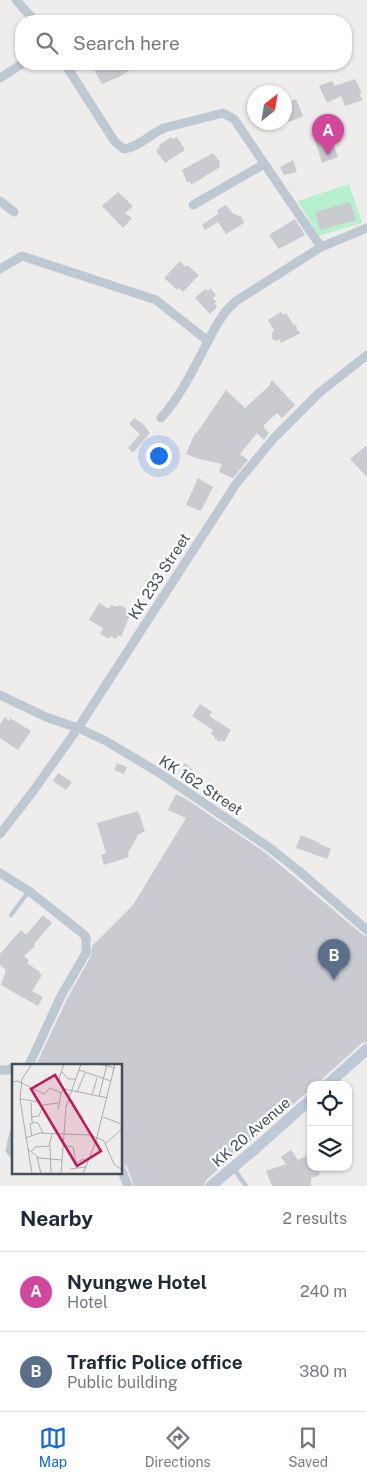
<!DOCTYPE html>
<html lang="en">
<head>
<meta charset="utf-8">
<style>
	body { margin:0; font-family:"Public Sans",sans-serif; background:#f2f2f3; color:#1f2937 }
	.controls { position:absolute; right:15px; bottom:15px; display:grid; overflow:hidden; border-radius:10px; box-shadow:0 1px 4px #0004 }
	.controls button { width:45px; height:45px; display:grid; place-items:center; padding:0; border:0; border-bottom:1px solid #e0e1e3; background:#fff; color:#1f2937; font:25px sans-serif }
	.compass { position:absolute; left:247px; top:85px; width:45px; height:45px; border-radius:50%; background:#fff; box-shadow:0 1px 4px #0004; rotate:31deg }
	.you { position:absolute; left:158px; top:455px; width:18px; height:18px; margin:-12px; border:4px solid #fff; border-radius:50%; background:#1a73e8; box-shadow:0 0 0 8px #1a73e833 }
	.badge { display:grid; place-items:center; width:32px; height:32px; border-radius:50%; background:#1167e4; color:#fff; font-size:16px; font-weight:700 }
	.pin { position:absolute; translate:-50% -41px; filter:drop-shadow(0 1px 2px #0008) }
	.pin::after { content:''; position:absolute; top:26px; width:18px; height:15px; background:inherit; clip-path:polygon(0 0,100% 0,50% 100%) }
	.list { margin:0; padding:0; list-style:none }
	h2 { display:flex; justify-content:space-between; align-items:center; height:65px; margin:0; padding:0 20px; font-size:21px }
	h2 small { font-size:16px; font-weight:400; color:#747a83 }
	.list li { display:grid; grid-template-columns:32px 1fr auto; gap:15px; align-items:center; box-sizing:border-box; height:80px; padding:0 20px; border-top:1px solid #e0e1e3 }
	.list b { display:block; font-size:19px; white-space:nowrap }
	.list p { margin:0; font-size:16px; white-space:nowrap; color:#747a83 }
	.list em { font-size:16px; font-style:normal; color:#747a83 }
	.icon { flex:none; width:28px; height:28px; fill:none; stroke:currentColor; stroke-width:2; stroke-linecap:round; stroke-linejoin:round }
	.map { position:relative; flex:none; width:367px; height:1186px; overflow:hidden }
	.search { position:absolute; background:#fff; box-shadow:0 1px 4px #0004; left:15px; right:15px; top:15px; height:55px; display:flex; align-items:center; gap:12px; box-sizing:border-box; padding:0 18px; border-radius:20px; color:#747a83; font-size:19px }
	.sheet { height:225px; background:#fff }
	nav { display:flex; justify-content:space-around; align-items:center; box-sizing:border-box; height:70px; border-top:1px solid #e0e1e3; background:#fff; font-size:14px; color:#747a83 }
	nav a { display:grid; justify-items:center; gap:2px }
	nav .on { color:#1167e4 }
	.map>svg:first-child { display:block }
	.green { fill:#b7f0cf }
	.building { fill:#c9cbd1 }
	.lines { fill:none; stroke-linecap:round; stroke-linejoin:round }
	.lane { stroke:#bec8d3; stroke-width:4.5 }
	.street { stroke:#bec8d3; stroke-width:9 }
	.secondary { stroke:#bdc9d7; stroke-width:11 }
	.labels { text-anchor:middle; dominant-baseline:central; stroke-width:4.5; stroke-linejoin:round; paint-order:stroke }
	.street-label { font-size:15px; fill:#444f5a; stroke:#fff }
	.inset-road { fill:none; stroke:#abadb2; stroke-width:1 }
	.view { fill:#c2185b; fill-opacity:0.15; stroke:#c2185b; stroke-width:2.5 }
	.inset-edge { fill:none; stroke:#444f5a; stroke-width:2.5 }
</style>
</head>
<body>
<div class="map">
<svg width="367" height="1186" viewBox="0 0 367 1186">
	<rect width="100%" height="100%" fill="#efecec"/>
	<path class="green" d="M 349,184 L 362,223 L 319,236 L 298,201 Z"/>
	<g class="building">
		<path d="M 91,64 L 125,64 L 129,71 L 119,77 L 102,84 Z"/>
		<path d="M 355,79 L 362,93 L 359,94 L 363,100 L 345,106 L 341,96 L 327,103 L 319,86 L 332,81 L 335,86 Z"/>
		<path d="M 296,99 L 303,116 L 289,122 L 284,111 L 284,104 Z"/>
		<path d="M 330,134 L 338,157 L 322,163 L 315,140 Z"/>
		<path d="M 171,137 L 172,139 L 177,137 L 185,150 L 165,163 L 156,151 L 160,147 L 159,145 Z"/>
		<path d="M 213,153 L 220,162 L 219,163 L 220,167 L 191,185 L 190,182 L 187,182 L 182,170 Z"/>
		<path d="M 293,160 L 297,172 L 284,175 L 280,167 Z"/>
		<path d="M 118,192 L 133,206 L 125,213 L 132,218 L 123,228 L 102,206 Z"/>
		<path d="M 350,202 L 356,220 L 320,230 L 315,212 Z"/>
		<path d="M 226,205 L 232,213 L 242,217 L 244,223 L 226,234 L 218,222 L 205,230 L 202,225 L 218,214 L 217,210 Z"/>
		<path d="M 295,219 L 305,235 L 279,249 L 269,235 Z"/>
		<path d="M 180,261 L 185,267 L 187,265 L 199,275 L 183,292 L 179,288 L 177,290 L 164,278 Z"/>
		<path d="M 210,288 L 216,295 L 213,298 L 217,302 L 214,303 L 217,307 L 210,314 L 195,298 L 205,289 L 208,291 Z"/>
		<path d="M 281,312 L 283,315 L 286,313 L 294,326 L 296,324 L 297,330 L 301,333 L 281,343 L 279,339 L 276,341 L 272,338 L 272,333 L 274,331 L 268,320 Z"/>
		<path d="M 272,380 L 295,405 L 282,418 L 277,413 L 263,426 L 269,433 L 264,440 L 257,433 L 240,454 L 248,460 L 233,478 L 219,472 L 222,464 L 199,459 L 186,454 L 195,433 L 196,434 L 226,390 L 245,408 L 269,386 Z"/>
		<path d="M 134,418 L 143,424 L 150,433 L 133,453 L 128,448 L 140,434 L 129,424 Z"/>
		<path d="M 367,445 L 367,477 L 350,459 Z"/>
		<path d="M 198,478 L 213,487 L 201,511 L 186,505 Z"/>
		<path d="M 99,603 L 109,609 L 111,605 L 118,607 L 119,605 L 126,608 L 125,610 L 131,613 L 121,637 L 118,635 L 116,639 L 110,636 L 109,639 L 100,634 L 103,628 L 89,620 Z"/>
		<path d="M 200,704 L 212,712 L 209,716 L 231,730 L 224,742 L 221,740 L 220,742 L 214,738 L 215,736 L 211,734 L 213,730 L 192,716 Z"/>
		<path d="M 5,717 L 9,721 L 10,718 L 31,731 L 18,750 L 0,738 L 0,724 Z"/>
		<path d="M 117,763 L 127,767 L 124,774 L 114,770 Z"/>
		<path d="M 185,763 L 193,770 L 187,776 L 180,770 Z"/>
		<path d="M 58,773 L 72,782 L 66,790 L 53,781 Z"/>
		<path d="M 176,794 L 186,799 L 266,853 L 363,935 L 367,936 L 367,1042 L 362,1043 L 322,1079 L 320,1085 L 311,1085 L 311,1092 L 306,1093 L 206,1180 L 204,1186 L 134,1186 L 127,1167 L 121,1163 L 121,1065 L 36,1065 L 67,999 L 91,956 L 92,946 L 133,905 L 186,818 L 168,810 Z"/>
		<path d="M 138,811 L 145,831 L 138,835 L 128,853 L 129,857 L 104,865 L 101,855 L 106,853 L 97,823 Z"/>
		<path d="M 301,835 L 320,843 L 319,844 L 331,849 L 327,859 L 296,848 Z"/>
		<path d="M 43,915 L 52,923 L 34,944 L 35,946 L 24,956 L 29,960 L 27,963 L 40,972 L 39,973 L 42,975 L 32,991 L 43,997 L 38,1006 L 1,985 L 6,970 L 0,965 L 0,954 L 21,930 L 26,935 Z"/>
		<path d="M 291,1150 L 298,1160 L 311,1154 L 311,1167 L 317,1167 L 320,1175 L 311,1178 L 311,1186 L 272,1186 L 266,1171 L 286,1164 L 281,1157 Z"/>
	</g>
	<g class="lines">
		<g class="lane">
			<path d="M 11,915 L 29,891"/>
			<path d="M 234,1169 L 246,1186"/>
		</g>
		<g class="street">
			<path d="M 16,0 L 35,21"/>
			<path d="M 65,64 L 115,142 L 124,149 C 138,148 150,134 164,128 L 223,113 L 234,119 L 321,247 L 367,228"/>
			<path d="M 0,78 L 22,64"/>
			<path d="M 0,201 L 14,212"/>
			<path d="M 193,205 L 264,164"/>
			<path d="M 0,269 L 22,256 L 156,300 L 208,341"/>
			<path d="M 161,418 C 180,397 193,370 206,345 C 214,329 222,313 236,301 L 321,247"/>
			<path d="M 0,695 L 46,717 L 78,728 L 106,741 L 161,774 L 270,848 L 299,871 L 367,930"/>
			<path d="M 0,834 L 34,790 L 78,728 L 236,484 L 274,438 L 319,393 L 367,355"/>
			<path d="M 0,873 L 29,891 L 82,933 L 86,937 L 86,953 L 61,996 L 29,1065"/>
			<path d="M 0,1070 L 8,1070 L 14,1067"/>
			<path d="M 14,1133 L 10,1150 L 14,1155"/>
			<path d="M 121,1169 L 128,1186"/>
		</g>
		<g class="secondary">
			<path d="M 327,1085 L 367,1049"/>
			<path d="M 211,1186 L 255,1149 L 311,1099"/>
		</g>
	</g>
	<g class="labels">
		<g class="street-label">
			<text transform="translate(159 576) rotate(-57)">KK 233 Street</text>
			<text transform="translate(201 785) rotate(33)">KK 162 Street</text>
			<text transform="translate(251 1132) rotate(-41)">KK 20 Avenue</text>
		</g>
	</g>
	<g transform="translate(12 1064)">
		<rect width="110" height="110" fill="#efecec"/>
		<path class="inset-road" d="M 52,0 L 47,15 L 52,25 L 96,34M 87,0 L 103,4M 67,6 L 99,17M 50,8 L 56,15 L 63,15M 0,18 L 6,17 L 32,30 L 38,24 L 49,29 L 52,25M 65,28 L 73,9M 80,31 L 85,14M 87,33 L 95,0M 8,35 L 28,38M 19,38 L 20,58 L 26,59 L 31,69M 46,46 L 49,29M 19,53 L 27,52 L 31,41 L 46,39M 91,53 L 110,60M 20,72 L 18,60 L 21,59M 13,74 L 28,69 L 79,71 L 92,77 L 102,100 L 110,106M 94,79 L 110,65M 38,81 L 39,110M 51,81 L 61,83 L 64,99 L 71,95 L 76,99M 16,85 L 27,94 L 50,96M 19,88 L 23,83 L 37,82 L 40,70M 25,93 L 29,110M 58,105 L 74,103M 20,110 L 8,35 L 10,15 L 20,0M 49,110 L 54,43 L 69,0M 71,110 L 84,77 L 103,0"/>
		<path class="view" d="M 43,11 L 89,87 L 65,102 L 19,25 Z"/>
		<rect width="110" height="110" class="inset-edge"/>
	</g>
</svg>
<div class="controls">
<button><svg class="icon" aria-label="locate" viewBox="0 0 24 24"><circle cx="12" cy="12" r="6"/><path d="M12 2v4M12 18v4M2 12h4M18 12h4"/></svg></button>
<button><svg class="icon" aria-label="layers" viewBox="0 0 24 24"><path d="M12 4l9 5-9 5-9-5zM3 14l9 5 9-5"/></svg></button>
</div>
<svg class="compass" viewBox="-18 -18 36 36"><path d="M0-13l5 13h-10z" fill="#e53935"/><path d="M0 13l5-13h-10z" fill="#747a83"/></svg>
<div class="you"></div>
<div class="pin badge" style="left:328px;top:155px;background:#d1479c">A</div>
<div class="pin badge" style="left:334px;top:980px;background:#5c6f8a">B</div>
<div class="search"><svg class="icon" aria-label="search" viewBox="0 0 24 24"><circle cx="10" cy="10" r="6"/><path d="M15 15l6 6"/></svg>Search here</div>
</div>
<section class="sheet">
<h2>Nearby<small>2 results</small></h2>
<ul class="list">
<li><span class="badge" style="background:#d1479c">A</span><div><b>Nyungwe Hotel</b><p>Hotel</p></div><em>240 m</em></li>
<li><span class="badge" style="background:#5c6f8a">B</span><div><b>Traffic Police office</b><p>Public building</p></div><em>380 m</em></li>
</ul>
</section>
<nav>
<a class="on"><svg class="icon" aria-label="map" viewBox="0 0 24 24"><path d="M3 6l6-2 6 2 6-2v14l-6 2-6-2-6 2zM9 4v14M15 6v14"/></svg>Map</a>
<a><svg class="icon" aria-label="directions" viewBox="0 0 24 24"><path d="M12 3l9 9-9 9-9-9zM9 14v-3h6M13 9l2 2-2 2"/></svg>Directions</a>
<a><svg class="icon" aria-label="saved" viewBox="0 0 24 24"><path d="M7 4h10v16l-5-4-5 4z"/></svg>Saved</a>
</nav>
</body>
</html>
